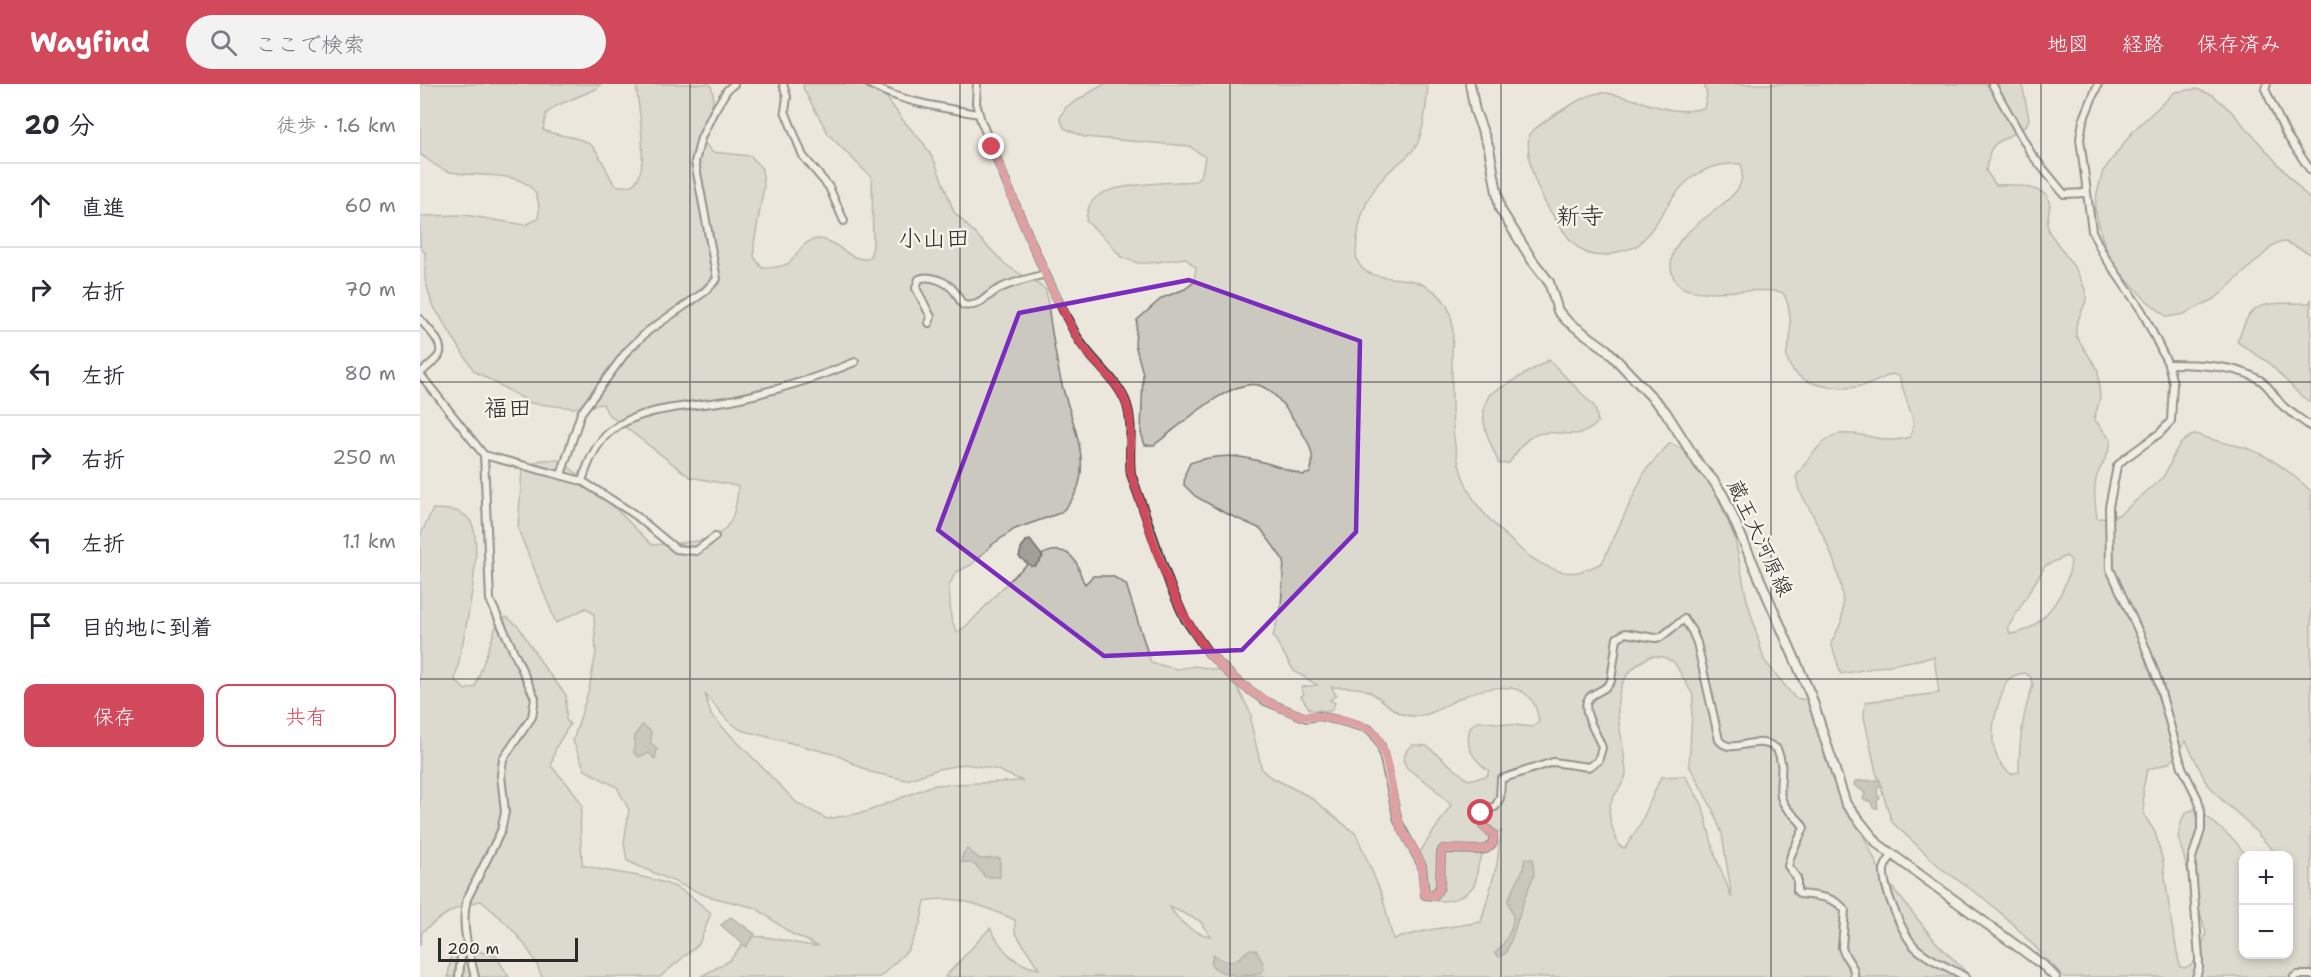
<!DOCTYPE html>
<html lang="ja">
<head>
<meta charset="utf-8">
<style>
	body { margin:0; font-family:"Shantell Sans","Klee One",sans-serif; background:#f2f2f3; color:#2b2b33 }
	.controls { position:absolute; right:18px; bottom:18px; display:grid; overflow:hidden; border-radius:12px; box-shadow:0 3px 9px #0003 }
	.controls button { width:54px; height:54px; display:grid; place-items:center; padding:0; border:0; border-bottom:2px solid #e1e1e2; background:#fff; color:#2b2b33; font:30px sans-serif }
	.scale { position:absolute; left:18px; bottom:15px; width:140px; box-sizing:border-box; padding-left:6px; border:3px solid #2b2b2b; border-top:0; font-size:16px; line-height:21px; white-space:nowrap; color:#2b2b2b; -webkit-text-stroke:4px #f7f3e8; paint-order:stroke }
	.stop { position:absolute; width:18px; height:18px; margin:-14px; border:4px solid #d1495b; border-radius:50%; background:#fff }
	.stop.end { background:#d1495b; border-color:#fff; box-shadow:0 2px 6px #0008 }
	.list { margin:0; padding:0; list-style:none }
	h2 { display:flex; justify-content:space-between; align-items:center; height:78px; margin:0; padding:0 24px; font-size:26px }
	h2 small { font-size:20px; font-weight:400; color:#7c7c81 }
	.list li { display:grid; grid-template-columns:39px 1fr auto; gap:18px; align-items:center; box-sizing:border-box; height:84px; padding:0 24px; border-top:2px solid #e1e1e2 }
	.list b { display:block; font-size:22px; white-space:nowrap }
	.list em { font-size:20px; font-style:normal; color:#7c7c81 }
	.actions { display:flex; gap:12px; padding:18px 24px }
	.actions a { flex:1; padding:14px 0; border:2px solid #d1495b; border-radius:12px; text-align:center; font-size:21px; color:#d1495b }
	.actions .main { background:#d1495b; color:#fff }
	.icon { flex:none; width:33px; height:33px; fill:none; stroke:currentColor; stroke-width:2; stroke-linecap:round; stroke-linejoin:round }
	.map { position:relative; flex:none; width:1891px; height:893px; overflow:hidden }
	header { display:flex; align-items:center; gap:36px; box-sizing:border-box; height:84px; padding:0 30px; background:#d1495b; color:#fff }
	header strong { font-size:28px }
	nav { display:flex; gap:33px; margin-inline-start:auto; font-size:21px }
	.search { width:420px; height:54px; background:#f2f2f3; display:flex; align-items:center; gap:15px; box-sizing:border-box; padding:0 21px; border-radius:33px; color:#7c7c81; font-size:22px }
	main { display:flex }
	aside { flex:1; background:#fff }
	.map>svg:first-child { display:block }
	.green { fill:#cbc8bf; stroke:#7b7a75; stroke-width:1.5; fill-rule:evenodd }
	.water { fill:#a29f98; stroke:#72716c; stroke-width:1.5 }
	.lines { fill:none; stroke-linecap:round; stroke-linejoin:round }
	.minor-casing { stroke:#2b2b2b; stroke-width:10 }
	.major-casing { stroke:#2b2b2b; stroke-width:12 }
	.minor { stroke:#f7f3e8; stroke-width:6 }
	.major { stroke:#f7f3e8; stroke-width:8 }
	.route { stroke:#d1495b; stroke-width:8 }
	.marked { fill:none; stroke:#7b2cbf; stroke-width:4.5; stroke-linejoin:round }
	.grid { fill:none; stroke:#2b2b2b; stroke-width:1.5; stroke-opacity:0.55 }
	.labels { text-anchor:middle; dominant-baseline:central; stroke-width:5; stroke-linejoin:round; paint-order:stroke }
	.street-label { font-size:21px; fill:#2b2b2b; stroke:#f7f3e8 }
	.quarter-label { font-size:24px; fill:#2b2b2b; stroke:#f7f3e8 }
</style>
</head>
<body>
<header>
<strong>Wayfind</strong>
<div class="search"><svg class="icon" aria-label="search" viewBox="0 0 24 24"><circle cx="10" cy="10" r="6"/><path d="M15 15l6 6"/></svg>ここで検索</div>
<nav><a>地図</a><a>経路</a><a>保存済み</a></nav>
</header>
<main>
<aside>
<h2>20 分<small>徒歩 · 1.6 km</small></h2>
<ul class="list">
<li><svg class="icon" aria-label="ahead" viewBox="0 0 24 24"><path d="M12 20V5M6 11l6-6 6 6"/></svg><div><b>直進</b></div><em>60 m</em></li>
<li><svg class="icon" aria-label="right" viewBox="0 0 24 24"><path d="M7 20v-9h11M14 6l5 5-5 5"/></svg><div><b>右折</b></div><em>70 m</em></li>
<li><svg class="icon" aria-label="left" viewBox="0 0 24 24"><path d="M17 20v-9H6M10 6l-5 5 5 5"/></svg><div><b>左折</b></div><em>80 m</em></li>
<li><svg class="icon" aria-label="right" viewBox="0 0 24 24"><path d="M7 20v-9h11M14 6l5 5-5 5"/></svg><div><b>右折</b></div><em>250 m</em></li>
<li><svg class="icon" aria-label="left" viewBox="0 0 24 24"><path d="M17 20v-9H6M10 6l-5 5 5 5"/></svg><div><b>左折</b></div><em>1.1 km</em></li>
<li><svg class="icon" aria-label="arrive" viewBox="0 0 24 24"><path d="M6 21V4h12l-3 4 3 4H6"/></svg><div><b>目的地に到着</b></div></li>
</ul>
<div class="actions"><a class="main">保存</a><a>共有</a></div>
</aside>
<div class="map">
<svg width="1891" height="893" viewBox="0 0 1891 893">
	<rect width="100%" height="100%" fill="#ebe7dd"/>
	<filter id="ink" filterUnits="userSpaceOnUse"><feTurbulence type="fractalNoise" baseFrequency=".0167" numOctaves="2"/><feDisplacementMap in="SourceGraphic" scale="12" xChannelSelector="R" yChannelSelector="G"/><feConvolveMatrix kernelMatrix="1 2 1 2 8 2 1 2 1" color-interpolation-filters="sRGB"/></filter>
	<g filter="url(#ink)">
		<g class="green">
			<path d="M 0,0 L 181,0 L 176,5 L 136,22 L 126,30 L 123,46 C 138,53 160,51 173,63 C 182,72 187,90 195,101 C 200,102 207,104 213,100 C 231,89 218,20 216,0 L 290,0 C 300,18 283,35 282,51 C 282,57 288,63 292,68 L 331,72 L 342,85 L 344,102 L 334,160 L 334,173 L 342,184 C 350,184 364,183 370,178 C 379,169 383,156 398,155 C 418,155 430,180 450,174 L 453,162 L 452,94 L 409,51 L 384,6 L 383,0 L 457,0 L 482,35 L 504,60 L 515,78 L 534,128 L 584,179 C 597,190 613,195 626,206 C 630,236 634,267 641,297 C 651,340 682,393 640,429 L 595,445 L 573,460 L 551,481 L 535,489 L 529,502 L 531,534 L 537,548 C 562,538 625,432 656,478 C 660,485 660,493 665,500 L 673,492 L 692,492 L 706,500 L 731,579 L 757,585 L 775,582 L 802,587 L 815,599 L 831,630 L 831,640 L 842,686 L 849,692 L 890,713 L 936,750 L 962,811 L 973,855 L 1009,846 L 1061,838 L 1077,780 L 1081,747 C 1070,755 1062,768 1058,782 C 1057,788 1057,796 1054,801 C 1044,815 1028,819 1012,816 L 1005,806 L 996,774 L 1031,721 L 1013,703 L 987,684 L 983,676 L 987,666 L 993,661 L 1007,662 L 1048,696 L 1067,692 L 1069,687 C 1053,675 1043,662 1051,642 L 1059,637 L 1112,643 L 1119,638 C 1118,632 1117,625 1114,620 C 1101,593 1058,605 1038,615 C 1025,621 1011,632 996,632 C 973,633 966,615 948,607 C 939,602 922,604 911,603 L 916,611 L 910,616 L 915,619 L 911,627 L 890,626 L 881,612 L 884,610 L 881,603 L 897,601 L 874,587 L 853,552 L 861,523 L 864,477 L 841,445 L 803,428 L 775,412 L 764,401 L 765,390 L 770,379 C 813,364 841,377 883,391 L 890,389 C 897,369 887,355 876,339 C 867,326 856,308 841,302 C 812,291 757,345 734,361 L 725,361 L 721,349 L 723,290 L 715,260 L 717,236 L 742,214 L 765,205 L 774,198 L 776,184 L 765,174 L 729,179 L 718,179 L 701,173 L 688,157 L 666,137 C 667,127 669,118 678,112 C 694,99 753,99 776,97 L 782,89 L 785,73 L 769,62 L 664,53 L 644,44 L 640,34 L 646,23 L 684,0 L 1008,0 C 1007,15 1004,44 998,58 C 994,68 982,77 973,84 C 947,107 938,132 936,168 C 936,198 974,192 994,197 C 1004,200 1018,208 1024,217 C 1035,232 1033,252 1032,269 C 1032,319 1027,375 1056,419 C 1067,435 1083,449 1097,462 C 1111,475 1137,492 1157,488 C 1166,487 1174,482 1182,479 L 1225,387 L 1250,359 L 1277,373 L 1291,396 L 1315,455 L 1326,512 L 1344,576 L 1375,614 L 1394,617 L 1428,718 L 1461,789 L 1515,857 L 1551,893 L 525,893 L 570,844 C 582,865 593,881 619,885 L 595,848 L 595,836 C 566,823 537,810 505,817 L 500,841 L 488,866 L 460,893 L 280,893 L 309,877 L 329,853 C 353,850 375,862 399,862 L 372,850 L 336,824 L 287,812 L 207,777 L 204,759 L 209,726 L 197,703 L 165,686 L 153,657 L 169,605 L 176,569 L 174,530 L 166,524 L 136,539 L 98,445 L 102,385 L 121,376 L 139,376 L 170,399 L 232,461 C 282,456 316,464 318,402 L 270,393 L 188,330 L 183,320 L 153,324 L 111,319 L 54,287 L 12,220 L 5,195 L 5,169 L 0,162 L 0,132 L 45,131 L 105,141 L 118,135 C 128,78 59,97 27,87 C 18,85 8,75 0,70 ZM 1231,572 L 1243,573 L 1254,578 L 1273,611 L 1269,681 L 1293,726 L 1302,750 L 1312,814 L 1295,771 L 1282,720 L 1265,692 L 1241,693 L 1220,741 L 1205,764 L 1199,762 C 1195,750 1187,735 1190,722 C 1192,710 1206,700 1206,689 C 1204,644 1178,599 1231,572 ZM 285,610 L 307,636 L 321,646 L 417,671 L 450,688 L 487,696 L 519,685 L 545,680 L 575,685 L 603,697 L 513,701 L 446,728 L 407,735 L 377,719 L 291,631 ZM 750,823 L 780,837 L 790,852 C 772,848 760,840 750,823 Z"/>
			<path d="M 1284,0 L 1602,0 L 1609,35 L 1606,42 L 1575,60 L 1570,67 L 1566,87 L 1576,101 C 1593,100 1612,102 1627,111 L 1630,121 L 1627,140 L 1629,148 L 1657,187 L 1666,208 L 1666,217 L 1656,241 L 1656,252 L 1678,286 L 1680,315 L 1674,335 L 1691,356 C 1690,369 1684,376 1679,387 C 1672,400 1675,420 1677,434 C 1685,435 1692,434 1700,430 C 1704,427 1740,396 1743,393 C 1756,374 1751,360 1776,350 C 1793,357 1806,359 1823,363 C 1850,371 1870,388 1891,407 L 1891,893 L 1644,893 L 1593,840 L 1566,816 L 1522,785 L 1472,738 L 1456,688 L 1444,633 L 1445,618 L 1519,609 L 1514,573 L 1421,590 L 1411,559 C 1414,552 1419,545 1421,538 C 1431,498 1398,439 1379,406 L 1376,393 C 1385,379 1402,353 1419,350 C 1429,349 1443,351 1452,353 C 1466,356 1476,358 1490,353 L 1494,339 L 1479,292 L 1472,290 C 1462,294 1452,301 1442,302 C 1418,307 1374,303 1367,274 C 1365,268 1369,263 1370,256 C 1371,243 1371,218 1362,208 C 1336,204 1310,209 1284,208 C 1269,207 1256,205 1252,189 C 1243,150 1299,131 1317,106 C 1323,98 1323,89 1321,80 C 1302,79 1284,84 1269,96 C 1249,112 1238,143 1218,161 C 1214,165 1207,165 1201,167 C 1167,181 1153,162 1136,136 C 1119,112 1105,80 1109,50 C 1121,39 1168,6 1185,9 C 1220,13 1247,34 1284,24 L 1287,11 ZM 1646,472 L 1651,476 C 1650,505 1621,549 1590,550 L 1588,543 L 1625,482 ZM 1605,589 L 1610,592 L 1613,601 C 1603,628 1599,660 1599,688 L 1591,690 C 1566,672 1571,638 1581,613 C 1583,609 1584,600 1588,596 C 1592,591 1599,590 1605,589 ZM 1766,657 L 1786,698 L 1802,716 L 1826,737 L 1857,771 L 1868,772 L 1868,870 L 1824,870 L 1824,772 L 1826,771 L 1814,756 L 1777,724 L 1767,728 L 1762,735 L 1758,753 L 1786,849 C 1784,862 1777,869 1773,880 L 1764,884 L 1760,883 L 1751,837 L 1743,778 L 1735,748 L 1724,731 L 1723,705 L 1727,686 L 1751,678 Z"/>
			<path d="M 1776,5 L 1793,11 L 1811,27 L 1891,117 L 1891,170 L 1866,158 L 1856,159 L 1796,214 L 1764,230 L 1747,233 L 1726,216 L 1692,180 L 1682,153 L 1675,125 L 1677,109 L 1683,87 L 1714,46 L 1755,8 Z"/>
			<path d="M 1891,216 L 1891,319 L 1880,311 L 1848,278 L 1817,258 C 1821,249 1824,239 1829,231 C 1841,214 1871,221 1889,219 Z"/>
			<path d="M 1129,276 L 1175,323 L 1178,338 C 1158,362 1134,340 1111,353 C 1102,358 1095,371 1089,379 L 1079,380 C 1070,357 1055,334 1070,310 Z"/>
			<path d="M 13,425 C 27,426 42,424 51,438 C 66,462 41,566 35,596 L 45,606 L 55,603 L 78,537 L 87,533 L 99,543 L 124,583 L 146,611 L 146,636 L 150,640 L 136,663 L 131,682 L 151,704 L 162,721 C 158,744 162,758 162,781 C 193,790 227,790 257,804 C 269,809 281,821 291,829 L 279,860 L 240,893 L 122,893 C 111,862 87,838 61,817 C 36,821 22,832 2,848 L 0,862 L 0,452 Z"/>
			<path d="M 40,865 L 50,865 L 76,872 L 89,893 L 28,893 L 31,871 Z"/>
		</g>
		<g class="water">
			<path d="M 610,456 L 623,473 L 615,482 L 611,482 L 599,473 L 601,465 L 606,457 Z"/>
			<path d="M 222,641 L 231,647 L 231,659 L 237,665 L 235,675 L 229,669 L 219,673 L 214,669 L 215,651 Z"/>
			<path d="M 1460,696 L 1462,703 L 1458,703 L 1457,710 L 1460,714 L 1457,717 L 1458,724 L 1453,724 L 1451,718 L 1443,715 L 1445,709 L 1434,701 L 1435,697 Z"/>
			<path d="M 547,765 L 560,775 L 580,774 L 580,793 L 565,793 C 558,782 555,778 541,778 L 543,770 Z"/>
			<path d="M 1105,774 L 1113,775 L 1114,791 L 1105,813 L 1093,851 L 1086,869 L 1079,873 L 1075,869 C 1083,862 1093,846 1093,835 C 1093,829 1089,822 1088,816 L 1103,785 Z"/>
			<path d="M 311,833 L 335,850 L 326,863 L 301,841 Z"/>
			<path d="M 830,865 L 836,866 L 843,879 L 844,885 L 840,890 C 824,893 803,893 791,881 L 793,870 C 811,883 815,878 830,865 Z"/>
		</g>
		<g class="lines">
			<defs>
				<g id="minor">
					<path d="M 363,0 L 367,13 L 365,27 L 383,72 L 409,103 L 424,137"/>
					<path d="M 449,0 C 483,19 520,23 558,30"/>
					<path d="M 557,0 L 556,19 L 561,37 C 591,109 619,183 656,251 C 669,276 698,294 707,321 C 714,343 708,367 711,390 L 751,504 L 765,535 L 789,570 L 817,597 L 845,617 L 886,634 L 899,632 L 917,636 L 949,645 L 954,650 L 961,662 L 978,737 L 1002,782 L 1005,811 L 1014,812 L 1020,803 L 1021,769 L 1023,765 L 1060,766 L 1066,765 L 1073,759 L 1073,750 L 1063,742 L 1061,729 L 1064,724 L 1075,723 L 1080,714 L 1081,695 L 1133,678 L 1168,683 L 1178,677 L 1182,664 C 1179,652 1159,626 1169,614 C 1175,607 1186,607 1191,597 L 1197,554 L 1205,549 L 1235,554 L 1241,553 L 1264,535 L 1272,547 L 1277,559 L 1299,656 C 1312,673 1335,648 1357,665 C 1366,684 1358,695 1361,713 C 1364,727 1379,732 1384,744 L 1371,771 L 1368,782 L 1377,794 L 1377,807 L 1380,810 C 1396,812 1414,812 1425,826 L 1422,863 C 1424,875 1436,881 1434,893"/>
					<path d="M 1572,0 L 1612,71 L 1644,110 L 1666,109"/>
					<path d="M 1678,0 L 1663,37 L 1660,55 L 1672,147 L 1683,170 L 1722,227 L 1748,280 L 1753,299 L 1751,337 L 1740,349 L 1704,375 L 1697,382 L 1689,423 L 1690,485 L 1723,557 L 1737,594 L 1762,683 L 1778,715 L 1781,728 L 1781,746 L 1772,774 L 1772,784 L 1779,874 L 1779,884 L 1776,893"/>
					<path d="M 1847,0 L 1845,5 L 1866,50 L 1891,87"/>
					<path d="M 0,235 C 7,244 27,261 18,273 C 13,279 5,284 0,290"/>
					<path d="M 509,239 L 511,233 L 496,204 L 499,195 C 510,190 528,198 535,208 C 538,212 540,217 543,221 C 560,224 564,213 577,206 C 590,198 610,195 625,190"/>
					<path d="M 1748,280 C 1774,280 1817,281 1840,296 C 1851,303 1855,315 1864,323 C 1873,330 1882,336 1891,343"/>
					<path d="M 0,290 L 64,371 L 70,516 L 115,614 L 112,633 L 83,675 L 81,691 L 85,728 L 81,747 L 47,815 C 40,840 49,868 55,893"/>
					<path d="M 64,371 L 162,397 L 214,430 L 256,465 L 276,467 L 295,453"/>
					<path d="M 141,391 L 161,329 L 207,267 L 228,247 L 283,209 L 297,195 L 275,78 L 281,54 L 293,29 L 307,6 L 314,0"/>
					<path d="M 162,397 C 168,379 176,358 192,346 C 221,322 276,323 311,316 C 354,307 395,295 435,278"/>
					<path d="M 1473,770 C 1469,775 1465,780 1464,786 C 1463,804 1483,852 1496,864 C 1510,877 1530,883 1545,893"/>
					<path d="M 39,893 L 41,872 L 49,866"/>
					<path d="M 1874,893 L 1878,891 L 1891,891"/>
				</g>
				<path id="major" d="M 1050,0 L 1055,27 L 1069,64 L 1080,125 L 1112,176 L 1129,198 L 1138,227 L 1147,237 L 1186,265 L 1245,327 L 1280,382 L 1293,396 L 1304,413 L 1391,612 L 1426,720 L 1458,760 L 1624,882 L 1635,893"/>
			</defs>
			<use href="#minor" class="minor-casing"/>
			<use href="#major" class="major-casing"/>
			<use href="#minor" class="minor"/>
			<use href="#major" class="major"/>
		</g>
	</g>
	<g class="lines" filter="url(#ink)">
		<path class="route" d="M 572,63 C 598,127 623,191 656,252 C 669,277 698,294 707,322 C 714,343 708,367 711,390 C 746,490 764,589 876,630 C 885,634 893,631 902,633 C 913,634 947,642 954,649 C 969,666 972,714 978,736 C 982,752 996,764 1001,780 C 1004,790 1001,801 1005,811 L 1014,812 L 1020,803 L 1021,770 L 1023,765 C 1037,761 1078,776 1073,750 L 1063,742 L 1061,729"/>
	</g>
	<path d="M0 0H1891V893H0ZM 769,196 L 940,257 L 936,448 L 822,566 L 684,572 L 518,446 L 599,229 Z" fill="#ebe7dd" fill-opacity=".55" fill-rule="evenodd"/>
	<path class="marked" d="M 769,196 L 940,257 L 936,448 L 822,566 L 684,572 L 518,446 L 599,229 Z"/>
	<path class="grid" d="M 270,0 L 270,893M 540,0 L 540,893M 810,0 L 810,893M 1081,0 L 1081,893M 1351,0 L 1351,893M 1621,0 L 1621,893M 0,298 L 1891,298M 0,595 L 1891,595"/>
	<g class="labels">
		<g class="street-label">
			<text transform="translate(1340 454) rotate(65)">蔵王大河原線</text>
		</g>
		<g class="quarter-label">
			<text x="1160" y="132">新寺</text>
			<text x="514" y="154">小山田</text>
			<text x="88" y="324">福田</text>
		</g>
	</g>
</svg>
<div class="controls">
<button>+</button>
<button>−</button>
</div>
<div class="scale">200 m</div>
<div class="stop" style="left:1061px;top:729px"></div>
<div class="stop end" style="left:572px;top:63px"></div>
</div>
</main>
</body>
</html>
